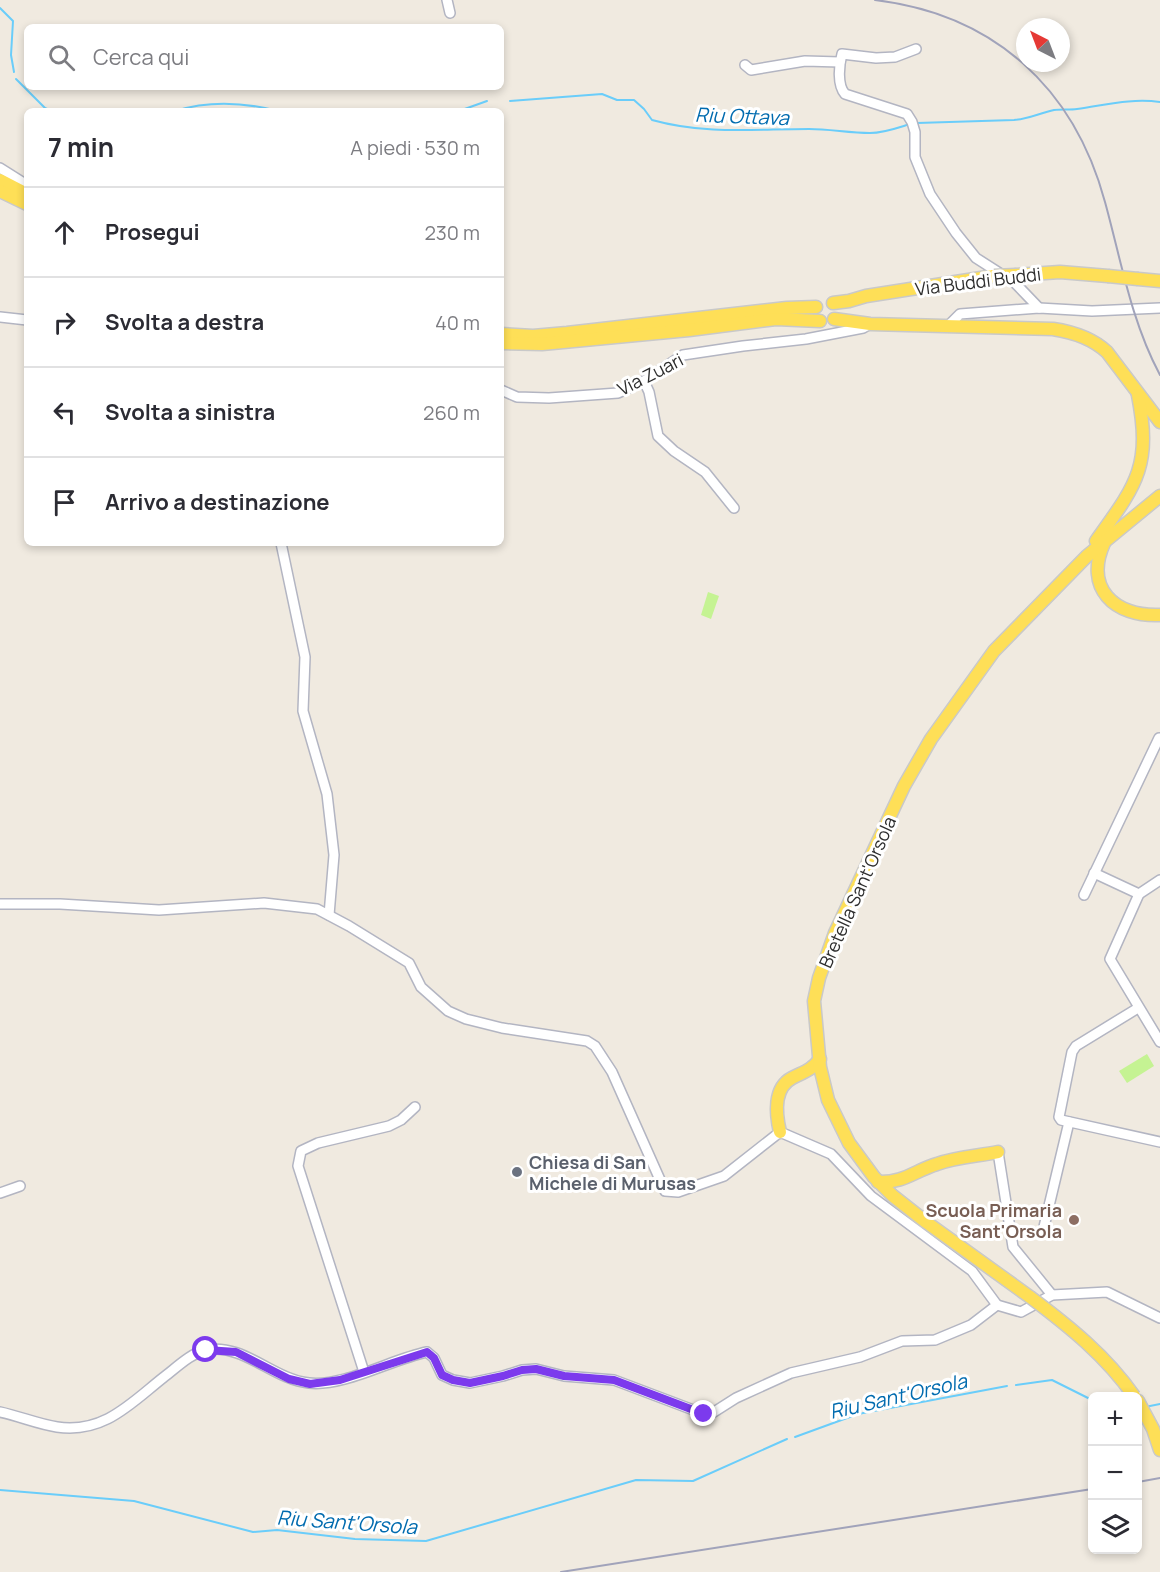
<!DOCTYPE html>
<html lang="it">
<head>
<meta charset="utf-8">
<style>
	body { margin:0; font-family:Manrope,sans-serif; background:#f2f2f3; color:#2b2b33 }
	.controls { position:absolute; right:18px; bottom:18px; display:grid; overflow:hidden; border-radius:9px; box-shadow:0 3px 9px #0003 }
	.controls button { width:54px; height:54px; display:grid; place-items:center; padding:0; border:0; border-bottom:2px solid #e1e1e2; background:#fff; color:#2b2b33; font:30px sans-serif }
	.compass { position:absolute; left:1016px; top:18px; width:54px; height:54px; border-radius:50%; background:#fff; box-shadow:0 3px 9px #0003; rotate:318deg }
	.stop { position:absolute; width:18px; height:18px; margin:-14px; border:4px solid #7c3aed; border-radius:50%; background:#fff }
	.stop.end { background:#7c3aed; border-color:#fff; box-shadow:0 2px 6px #0008 }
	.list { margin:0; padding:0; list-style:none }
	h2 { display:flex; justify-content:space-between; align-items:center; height:78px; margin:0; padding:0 24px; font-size:26px }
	h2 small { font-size:20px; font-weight:400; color:#7c7c81 }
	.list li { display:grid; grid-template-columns:39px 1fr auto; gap:18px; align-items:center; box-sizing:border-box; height:90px; padding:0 24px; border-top:2px solid #e1e1e2 }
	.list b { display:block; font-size:22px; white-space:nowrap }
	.list em { font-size:20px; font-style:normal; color:#7c7c81 }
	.icon { flex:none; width:33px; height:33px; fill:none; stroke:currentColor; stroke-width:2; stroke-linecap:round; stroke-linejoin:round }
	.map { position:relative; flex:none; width:1160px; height:1572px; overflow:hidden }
	.search { position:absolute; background:#fff; box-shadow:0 3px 9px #0003; left:24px; top:24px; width:480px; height:66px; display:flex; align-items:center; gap:15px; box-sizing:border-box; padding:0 21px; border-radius:9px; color:#7c7c81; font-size:22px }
	.panel { position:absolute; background:#fff; box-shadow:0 3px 9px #0003; left:24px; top:108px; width:480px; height:438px; border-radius:9px }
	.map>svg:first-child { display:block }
	.pitch { fill:#c5f393 }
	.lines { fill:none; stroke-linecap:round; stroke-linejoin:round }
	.stream { stroke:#6acdfa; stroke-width:2 }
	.minor-casing { stroke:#b3b5c2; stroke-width:12 }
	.major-casing { stroke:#c9c9c9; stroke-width:15 }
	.minor { stroke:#fff; stroke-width:9 }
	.major { stroke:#fedf57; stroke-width:12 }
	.rail { stroke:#a1a3ba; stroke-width:2 }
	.major-bridge-casing { stroke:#c9c9c9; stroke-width:15; stroke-linecap:butt }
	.major-bridge { stroke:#fedf57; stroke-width:12 }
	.route { stroke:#7c3aed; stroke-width:8 }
	.worship-dot { fill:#6b7280; stroke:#fff; stroke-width:2 }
	.education-dot { fill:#8d6e63; stroke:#fff; stroke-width:2 }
	.labels { text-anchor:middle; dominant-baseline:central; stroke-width:6; stroke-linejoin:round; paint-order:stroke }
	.street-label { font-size:18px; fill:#2e2e2e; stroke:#fff }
	.worship-label { font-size:18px; font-weight:bold; fill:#5b616d; stroke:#fff; text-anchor:start }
	.education-label { font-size:18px; font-weight:bold; fill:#785e54; stroke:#fff; text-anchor:end }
	.water-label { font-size:20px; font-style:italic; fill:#016baf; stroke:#fff }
</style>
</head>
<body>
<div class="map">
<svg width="1160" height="1572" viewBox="0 0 1160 1572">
	<rect width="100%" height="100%" fill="#f0eae0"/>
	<g class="pitch">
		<path d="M 708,592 L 719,596 L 711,619 L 701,615 Z"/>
		<path d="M 1147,1054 L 1154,1066 L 1127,1083 L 1119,1071 Z"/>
	</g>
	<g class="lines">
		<g class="stream">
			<path d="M 0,8 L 13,21 L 11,55 L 14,72"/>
			<path d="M 16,79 L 45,108 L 51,111"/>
			<path d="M 510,101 L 602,94 L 617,100 L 634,100 L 644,109 L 652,120 C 706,135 755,129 809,129 C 830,129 849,133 870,133 C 884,133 897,128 910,124"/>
			<path d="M 175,111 C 210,100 243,102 278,111"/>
			<path d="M 459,111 L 487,101"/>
			<path d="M 917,123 L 1014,120 C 1028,119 1040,113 1054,110 C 1062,109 1070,110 1077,109 C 1106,105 1131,98 1160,102"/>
			<path d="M 1016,1385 L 1052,1380 L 1092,1400"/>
			<path d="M 1145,1407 L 1160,1404"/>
			<path d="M 795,1437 L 858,1414 L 1007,1386"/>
			<path d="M 0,1490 L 134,1501 L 253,1532 L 277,1530 L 355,1539 L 426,1541 L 636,1480 L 693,1481 L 787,1439"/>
		</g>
		<defs>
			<g id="minor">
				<path d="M 447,0 L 450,13"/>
				<path d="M 916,49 L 895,57 L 876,58 L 842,54 C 839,65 837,85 845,94 L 907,114 L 912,122 L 915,132 L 915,157 L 930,194 L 956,233 L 976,258 L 1015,283 L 1039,308"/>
				<path d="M 745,65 L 751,70 L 805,61 L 840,62"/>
				<path d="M 0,168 L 27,185"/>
				<path d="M 0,317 L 27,320"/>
				<path d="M 947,327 L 960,314 L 1039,308 L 1092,311 L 1160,308"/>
				<path d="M 644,381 L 649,392 L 658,436 L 674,451 L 705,472 L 734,508"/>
				<path d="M 501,390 L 517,397 L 549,398 L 618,393 L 644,381 L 683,355 L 743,346 L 806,339 L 863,328 L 870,324"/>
				<path d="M 281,543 L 305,657 L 303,711 L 327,794 L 334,855 L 329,915"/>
				<path d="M 1094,873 L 1139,894"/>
				<path d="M 1160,880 L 1139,894 L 1110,959 L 1160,1042"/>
				<path d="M 1084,895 L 1159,738"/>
				<path d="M 0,904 L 60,904 L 159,910 L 264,903 L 317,909 L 349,926 L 409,963 L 421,987 L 448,1011 L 466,1019 L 502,1028 L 587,1041 L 595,1046 L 612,1072 L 665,1191 L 678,1192 L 724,1176 L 780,1132 L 831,1154 L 871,1196 L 972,1271 L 997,1305"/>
				<path d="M 1138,1008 L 1076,1046 L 1072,1052 L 1059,1117 L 1061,1120 L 1160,1142"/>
				<path d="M 998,1152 L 1013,1247 L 1052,1295"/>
				<path d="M 0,1193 L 20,1186"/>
				<path d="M 1043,1231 L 1069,1122"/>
				<path d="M 364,1372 L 298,1166 L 301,1151 L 318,1143 L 389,1126 L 401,1120 L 415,1107"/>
				<path d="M 0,1412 C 19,1416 38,1424 57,1427 C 104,1434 131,1403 164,1377 C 176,1368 191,1353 206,1350 C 244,1343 272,1379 309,1383 C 344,1387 392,1359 427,1352 L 434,1358 L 442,1375 L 453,1380 L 470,1383 L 503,1376 L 522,1370 L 536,1369 L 564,1376 L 614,1380 L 704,1414 L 714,1412 L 736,1398 L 791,1373 L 860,1357 L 902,1341 L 935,1340 L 971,1325 L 997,1305 L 1021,1312 L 1052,1295 L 1107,1292 L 1160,1318"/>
			</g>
			<g id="major">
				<path d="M 0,180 L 27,194"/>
				<path d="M 0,191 L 27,204"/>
				<path d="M 1016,275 L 1060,272 L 1108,276"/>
				<path d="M 1138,279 L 1160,281"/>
				<path d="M 833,303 L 849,301 L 866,296 L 994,276"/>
				<path d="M 834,319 L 870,324 L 1053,329 C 1073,332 1092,338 1107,352 L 1160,422"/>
				<path d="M 501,334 L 533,336 L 567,333 L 787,308 L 816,307"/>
				<path d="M 501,343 L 542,344 L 689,330 L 776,319 L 820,321"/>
				<path d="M 1096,541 C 1136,485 1152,467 1138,395"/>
				<path d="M 1104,543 C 1084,588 1114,617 1160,615"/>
				<path d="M 780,1132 C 776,1115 773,1088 792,1078 C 803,1072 811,1071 820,1059"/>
				<path d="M 878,1182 C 904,1183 914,1171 937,1164 C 956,1157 978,1156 998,1152"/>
				<path d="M 1030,1297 L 926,1222 L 893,1196 L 874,1177 L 849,1143 L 828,1100 L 820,1067 L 814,1001 L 819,978 L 835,933 L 904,786 L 931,739 L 994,651 L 1087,556 L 1160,496"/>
				<path d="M 1138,1401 L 1153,1429 L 1160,1450"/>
			</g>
		</defs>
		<use href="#minor" class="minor-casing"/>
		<use href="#major" class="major-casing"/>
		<use href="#minor" class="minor"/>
		<use href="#major" class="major"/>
		<g class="rail">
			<path d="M 875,0 C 993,14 1074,87 1105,202 C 1121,260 1131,321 1160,375"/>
			<path d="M 1138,1482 L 1160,1478"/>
			<path d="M 561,1572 L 1092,1489"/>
		</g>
		<defs>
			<g id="major-bridge">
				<path d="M 994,276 L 1016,275"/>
				<path d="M 1108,276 L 1138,279"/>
				<path d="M 1030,1297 C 1070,1327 1106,1356 1134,1396"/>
			</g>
		</defs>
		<use href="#major-bridge" class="major-bridge-casing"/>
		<use href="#major-bridge" class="major-bridge"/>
	</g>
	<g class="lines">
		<path class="route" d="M 206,1350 L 236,1352 L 289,1379 L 310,1384 L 340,1380 L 427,1352 L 434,1358 L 442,1375 L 453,1380 L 470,1383 L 503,1376 L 522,1370 L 536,1369 L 564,1376 L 614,1380 L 704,1414"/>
	</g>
	<circle class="worship-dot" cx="517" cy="1172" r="6"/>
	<circle class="education-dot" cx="1074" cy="1220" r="6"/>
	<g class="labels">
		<g class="street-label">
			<text transform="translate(978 281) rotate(-7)">Via Buddi Buddi</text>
			<text transform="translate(650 374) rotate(-27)">Via Zuari</text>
			<text transform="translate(857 892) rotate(-66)">Bretella Sant'Orsola</text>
		</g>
		<g class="worship-label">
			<text x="529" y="1162">Chiesa di San<tspan x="529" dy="21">Michele di Murusas</tspan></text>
		</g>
		<g class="education-label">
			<text x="1062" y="1210">Scuola Primaria<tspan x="1062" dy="21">Sant'Orsola</tspan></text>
		</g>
		<g class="water-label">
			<text transform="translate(742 116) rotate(2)">Riu Ottava</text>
			<text transform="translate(898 1396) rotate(-13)">Riu Sant'Orsola</text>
			<text transform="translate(347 1522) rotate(4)">Riu Sant'Orsola</text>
		</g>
	</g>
</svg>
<div class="controls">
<button>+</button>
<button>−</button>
<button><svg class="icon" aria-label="layers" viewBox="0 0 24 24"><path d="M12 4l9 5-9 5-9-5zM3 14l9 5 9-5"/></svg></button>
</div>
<svg class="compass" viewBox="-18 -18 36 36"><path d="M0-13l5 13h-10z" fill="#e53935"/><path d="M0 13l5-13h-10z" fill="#7c7c81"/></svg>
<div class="stop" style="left:206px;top:1350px"></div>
<div class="stop end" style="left:704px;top:1414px"></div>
<div class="search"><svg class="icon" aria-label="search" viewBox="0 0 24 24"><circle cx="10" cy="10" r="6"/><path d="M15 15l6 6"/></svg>Cerca qui</div>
<section class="panel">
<h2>7 min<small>A piedi · 530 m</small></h2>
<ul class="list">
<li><svg class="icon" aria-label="ahead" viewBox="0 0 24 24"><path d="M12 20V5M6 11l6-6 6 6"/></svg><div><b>Prosegui</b></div><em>230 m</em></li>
<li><svg class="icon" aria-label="right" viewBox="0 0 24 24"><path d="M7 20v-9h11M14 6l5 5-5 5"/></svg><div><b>Svolta a destra</b></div><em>40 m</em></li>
<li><svg class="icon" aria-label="left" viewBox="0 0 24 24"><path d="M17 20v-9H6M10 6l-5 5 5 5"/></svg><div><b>Svolta a sinistra</b></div><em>260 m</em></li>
<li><svg class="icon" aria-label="arrive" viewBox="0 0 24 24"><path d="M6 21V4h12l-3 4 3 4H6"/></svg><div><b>Arrivo a destinazione</b></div></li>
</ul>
</section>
</div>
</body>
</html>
